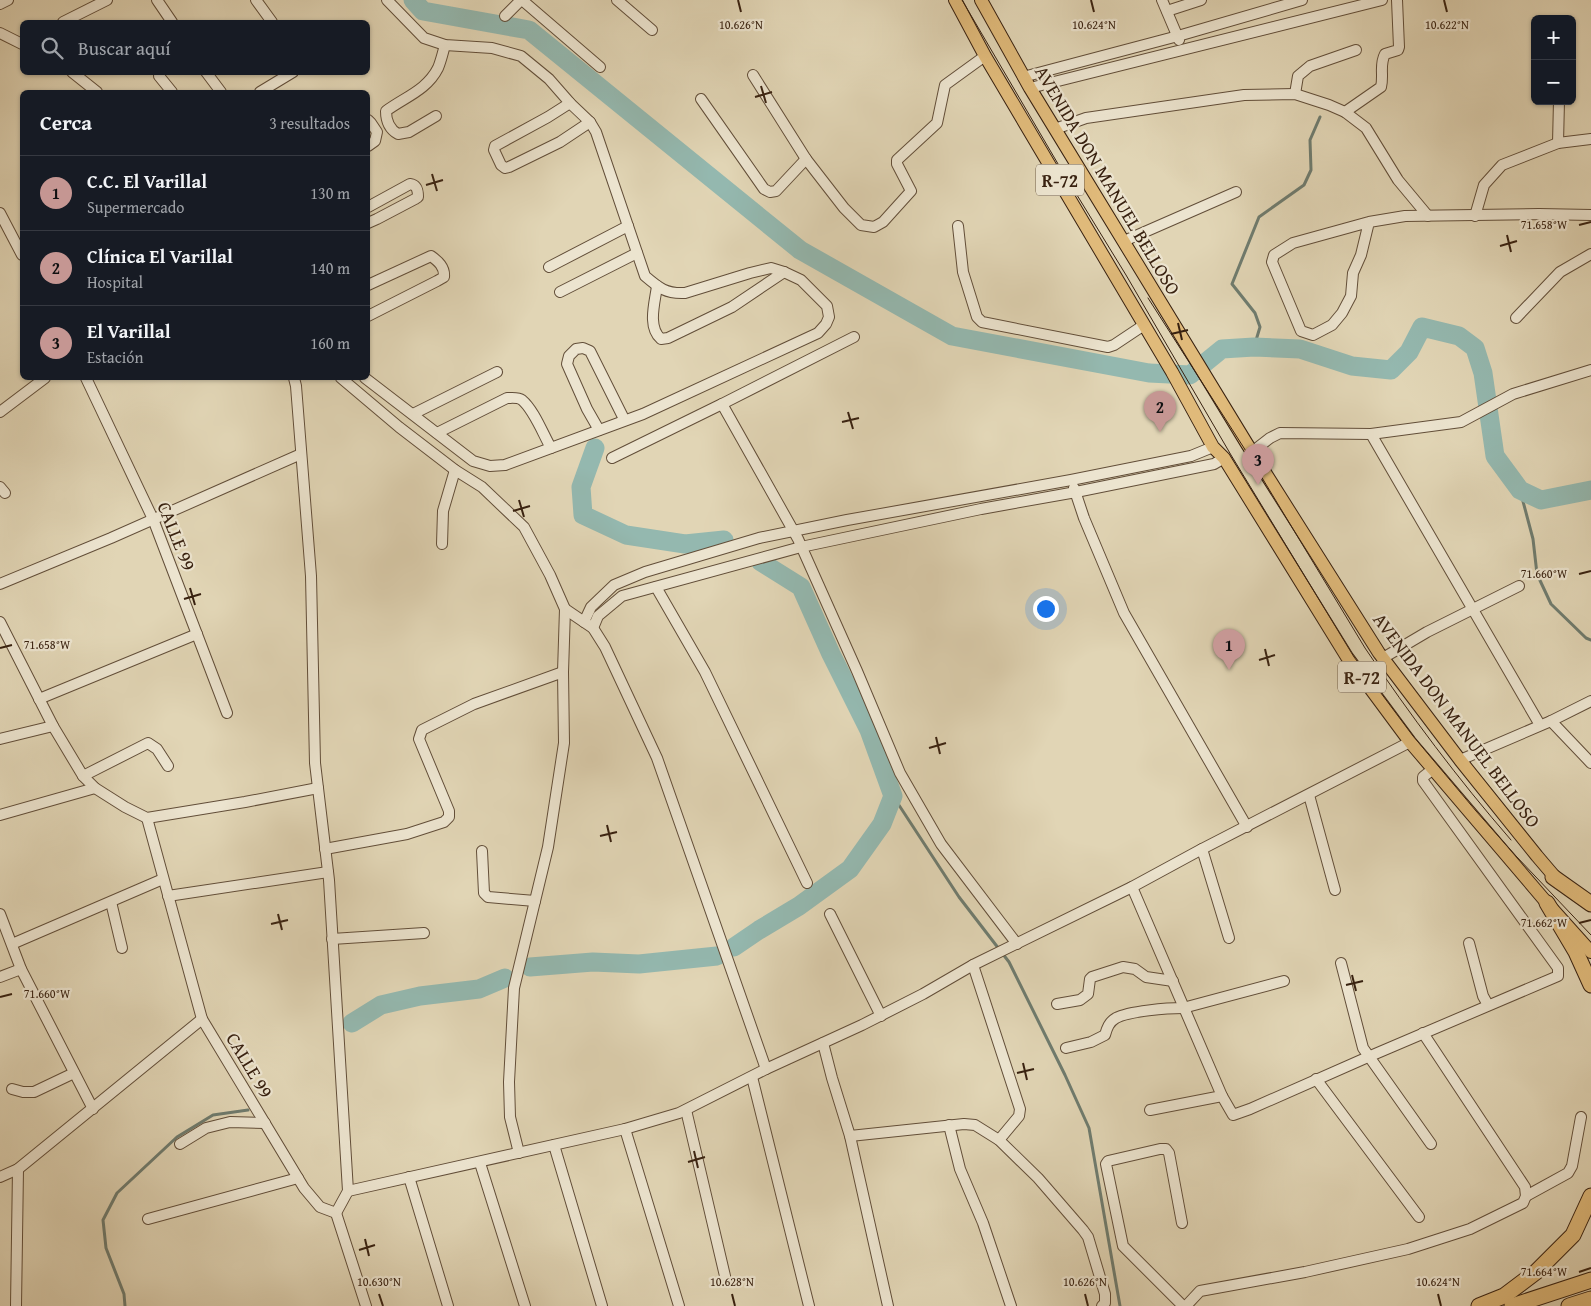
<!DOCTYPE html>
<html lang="es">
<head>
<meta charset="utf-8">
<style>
	body { margin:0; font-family:"Gentium Book Plus",serif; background:#242831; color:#f1f3f6 }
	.controls { position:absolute; right:15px; top:15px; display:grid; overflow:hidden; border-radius:8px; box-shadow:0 1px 4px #0004 }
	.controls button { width:45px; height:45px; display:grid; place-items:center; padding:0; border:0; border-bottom:1px solid #363941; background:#171b24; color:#f1f3f6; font:25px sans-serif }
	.you { position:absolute; left:1045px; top:608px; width:18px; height:18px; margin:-12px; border:4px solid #fff; border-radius:50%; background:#1a73e8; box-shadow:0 0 0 8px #1a73e833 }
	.badge { display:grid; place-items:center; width:32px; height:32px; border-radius:50%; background:#c59692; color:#111; font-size:16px; font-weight:700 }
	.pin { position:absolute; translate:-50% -41px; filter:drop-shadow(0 1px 2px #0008) }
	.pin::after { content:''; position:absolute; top:26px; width:18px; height:15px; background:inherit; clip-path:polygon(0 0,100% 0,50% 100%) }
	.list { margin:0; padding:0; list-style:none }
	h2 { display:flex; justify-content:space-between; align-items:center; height:65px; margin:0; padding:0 20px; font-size:21px }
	h2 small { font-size:16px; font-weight:400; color:#9ea1a6 }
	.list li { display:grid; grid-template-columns:32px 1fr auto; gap:15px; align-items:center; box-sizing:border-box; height:75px; padding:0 20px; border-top:1px solid #363941 }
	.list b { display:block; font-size:19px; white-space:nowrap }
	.list p { margin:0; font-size:16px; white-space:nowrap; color:#9ea1a6 }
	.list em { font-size:16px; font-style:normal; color:#9ea1a6 }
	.icon { flex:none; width:28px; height:28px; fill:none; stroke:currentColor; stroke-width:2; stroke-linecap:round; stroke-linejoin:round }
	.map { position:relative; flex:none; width:1591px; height:1306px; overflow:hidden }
	.search { position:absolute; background:#171b24; box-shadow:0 1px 4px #0004; left:20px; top:20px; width:350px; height:55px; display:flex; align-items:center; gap:12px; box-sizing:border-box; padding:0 18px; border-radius:8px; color:#9ea1a6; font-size:19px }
	.panel { position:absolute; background:#171b24; box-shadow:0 1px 4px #0004; left:20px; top:90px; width:350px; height:290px; border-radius:8px }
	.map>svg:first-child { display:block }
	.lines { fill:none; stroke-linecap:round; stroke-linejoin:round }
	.stream { stroke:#6f7c6f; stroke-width:3 }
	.river { stroke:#94b8af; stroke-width:19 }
	.minor-casing { stroke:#624e39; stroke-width:12 }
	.major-casing { stroke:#382110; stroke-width:14 }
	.highway-casing { stroke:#382110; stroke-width:17 }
	.minor { stroke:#ece4cf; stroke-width:10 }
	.major { stroke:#e0ba7a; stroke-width:12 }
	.highway { stroke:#e0ba7a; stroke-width:15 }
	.tram { stroke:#382110; stroke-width:1 }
	.ticks { fill:none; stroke:#382110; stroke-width:2 }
	.labels { text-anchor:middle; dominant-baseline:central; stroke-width:4.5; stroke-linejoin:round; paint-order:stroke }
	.shield { fill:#ece4cf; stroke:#6e5c49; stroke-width:1 }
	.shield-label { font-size:18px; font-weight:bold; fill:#382110 }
	.street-label { font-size:19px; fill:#382110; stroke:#ece4cf }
	.ticks-label { font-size:12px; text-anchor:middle; fill:#382110; stroke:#ece4cf; stroke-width:4.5; stroke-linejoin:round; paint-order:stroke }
</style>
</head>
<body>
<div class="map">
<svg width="1591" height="1306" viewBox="0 0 1591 1306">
	<rect width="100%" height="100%" fill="#e1d5b5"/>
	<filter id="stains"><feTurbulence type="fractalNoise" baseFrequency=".004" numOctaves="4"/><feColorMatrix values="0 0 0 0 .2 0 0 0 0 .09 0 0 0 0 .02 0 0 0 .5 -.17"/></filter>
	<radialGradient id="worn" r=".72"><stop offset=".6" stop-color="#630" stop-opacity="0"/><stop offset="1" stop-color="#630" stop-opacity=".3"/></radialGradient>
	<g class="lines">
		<g class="stream">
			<path d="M 1254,347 L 1260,327 L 1255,313 L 1232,284 L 1259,217 L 1304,185 L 1311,170 L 1310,140 L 1320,117"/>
			<path d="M 1520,490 L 1533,539 L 1537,574 L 1551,604 L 1586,638 L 1591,640"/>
			<path d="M 893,796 L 959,897 L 1009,962 L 1065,1075 L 1089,1128 L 1120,1306"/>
			<path d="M 125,1306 L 124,1294 L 106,1248 L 103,1220 L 117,1193 L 177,1137 L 213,1115 L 248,1110"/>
		</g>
		<g class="river">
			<path d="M 413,0 L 423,11 L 529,30 L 800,250 L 952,336 L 1149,373 L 1190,375 L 1222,349 L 1254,347 L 1300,349 L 1352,366 L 1391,370 L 1409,352 L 1422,327 L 1459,336 L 1475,348 L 1483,373 L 1495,456 L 1520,490 L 1541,500 L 1591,490"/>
			<path d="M 595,448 L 581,487 L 583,515 L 626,535 L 685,544 L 724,540"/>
			<path d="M 734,947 L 759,930 L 799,906 L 850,869 L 882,824 L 893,796 L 869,730 L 831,654 L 801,587 L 761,562"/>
			<path d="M 530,967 L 593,962 L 639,964 L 717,956"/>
			<path d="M 352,1023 L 381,1005 L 420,996 L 479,989 L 505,978"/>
		</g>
		<defs>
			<g id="minor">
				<path d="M 157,0 L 172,22"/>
				<path d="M 256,0 L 272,22"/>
				<path d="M 522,0 L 600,67"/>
				<path d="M 617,0 L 652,30"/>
				<path d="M 1162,0 L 1179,40"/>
				<path d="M 0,4 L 8,0"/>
				<path d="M 1167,11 L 1201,0"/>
				<path d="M 505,16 L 521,0"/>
				<path d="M 63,22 L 107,0"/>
				<path d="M 0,33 L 22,44"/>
				<path d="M 72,72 L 97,92"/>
				<path d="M 206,72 L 221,92"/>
				<path d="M 753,75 L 806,159"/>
				<path d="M 159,76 L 172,92"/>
				<path d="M 1023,77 L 1178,36 L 1302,0"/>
				<path d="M 1030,88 L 1382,0"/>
				<path d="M 260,92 L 293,72"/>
				<path d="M 1295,94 L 1298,76 L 1310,66 L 1356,50"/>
				<path d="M 701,99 L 764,189 L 770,192 L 776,191 L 806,159 L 844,208 L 861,225 L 874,227 L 883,222 L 911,191 L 897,164 L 897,160 L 937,123 L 945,85 L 985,56"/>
				<path d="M 570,103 L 548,117 L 495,146 L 494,150 L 501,165 L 505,168 L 509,167 L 560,142 L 590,122"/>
				<path d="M 1345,112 L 1381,87 C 1384,75 1379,65 1385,54 L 1398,50 L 1399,47 L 1397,0"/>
				<path d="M 436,116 L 409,132 L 398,134 C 389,129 386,121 386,111 C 405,97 427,90 438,68 C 441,61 443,52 445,45"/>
				<path d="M 368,120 L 371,123 L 377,132 L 375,141 L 368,146"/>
				<path d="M 1055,129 L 1086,118 L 1244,95 L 1295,94 L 1329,105 L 1345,112 L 1366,128 L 1398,180 L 1428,216"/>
				<path d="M 1558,143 L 1559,101"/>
				<path d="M 368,207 L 410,184 C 417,185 418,190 418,197 L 415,199 L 377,219 L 368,223"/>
				<path d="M 0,213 L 22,255"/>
				<path d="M 1475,216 L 1484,185 L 1502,165 L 1558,143 L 1591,139"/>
				<path d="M 1369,222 L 1361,255 L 1353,273 L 1351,296 L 1342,313 L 1332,325 L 1313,335 L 1301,331 L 1272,262 L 1274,255 L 1293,243 L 1369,222 L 1405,216 L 1539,214 L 1591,215"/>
				<path d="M 958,226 L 963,272 L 977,317 L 982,322 L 1108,347 L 1114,345 L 1144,325"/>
				<path d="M 1124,241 L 1236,192"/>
				<path d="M 549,267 L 628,226"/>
				<path d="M 368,285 L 431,256 C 438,261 445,267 444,277 L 437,281 L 368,316"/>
				<path d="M 657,286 C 655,302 647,327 661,339 L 668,338 L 732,307 L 784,272"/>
				<path d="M 560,292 L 637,253"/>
				<path d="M 1516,318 L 1560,272 L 1591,254"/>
				<path d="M 854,337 L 722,404 L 798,539 L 857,671 L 900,773 L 941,844 L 1017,944"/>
				<path d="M 86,378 L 153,519 L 227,713"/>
				<path d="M 294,378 L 296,386 L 311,576 L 315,763 L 329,880 L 348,1191 L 336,1213"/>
				<path d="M 341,378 L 399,427 L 455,470 L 482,487 L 524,527 L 550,575 L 565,609 L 563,672 L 564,743 L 548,847 L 514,988 L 509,1082 L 510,1117 L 519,1153"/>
				<path d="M 365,378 L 473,461 L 490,466 L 505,465 L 643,414 L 818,333 L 826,324 L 829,317 L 827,306 L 801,280 L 784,272 L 771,268 L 750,273 L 685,293 C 666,294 659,288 645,276 L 596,132 L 590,122 L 570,103 L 549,79 L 521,56 L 492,48 L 445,45 L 424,38 L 387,0"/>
				<path d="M 0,412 L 45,378"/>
				<path d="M 413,414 L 497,372"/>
				<path d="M 599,430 L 587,409 L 567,364 L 569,356 L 576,349 L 583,348 L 590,351 L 624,419"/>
				<path d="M 437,433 L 507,398 C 512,398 518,397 522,400 C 534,410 543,434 551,448"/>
				<path d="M 1371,434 L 1540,725"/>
				<path d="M 1252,452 L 1270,438 L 1280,433 L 1371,434 L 1461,422 L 1513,394 L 1591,370"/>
				<path d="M 612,458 L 722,404"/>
				<path d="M 0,487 L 5,493"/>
				<path d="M 1074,488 L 1084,518 L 1124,613 L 1247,827"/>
				<path d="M 442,544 L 443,511 L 455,470"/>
				<path d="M 0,584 L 111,538 L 301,454"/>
				<path d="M 656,587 L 705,672 L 807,883"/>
				<path d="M 565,609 L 593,628 L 605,647 L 657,758 L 766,1069"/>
				<path d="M 0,622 L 53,726 L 83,776 L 95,788 L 125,807 L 147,818 L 245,802 L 318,788"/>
				<path d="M 584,622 L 591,607 L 614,585 L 645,572 L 759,538 L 847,520 L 1071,480 L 1191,456 L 1213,447"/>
				<path d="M 593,628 L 598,616 L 622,596 L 801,547 L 981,509 L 1076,492 L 1214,464 L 1224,458"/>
				<path d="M 1383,658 L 1427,632 L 1519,586"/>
				<path d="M 39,699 L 197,634"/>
				<path d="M 1551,721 L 1591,763"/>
				<path d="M 0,739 L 53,726"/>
				<path d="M 1460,760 L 1551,721 L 1591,701"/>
				<path d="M 83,776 L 148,743 L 157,749 L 168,766"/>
				<path d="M 1309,795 L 1335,890"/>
				<path d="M 0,815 L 95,788"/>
				<path d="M 147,818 L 202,1019 L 304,1188 L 320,1207 L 336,1213"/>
				<path d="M 325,849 L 407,834 L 444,822 L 449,817 L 449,811 L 419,739 L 422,730 L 474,704 L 563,672"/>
				<path d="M 1202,849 L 1229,938"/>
				<path d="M 482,851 L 484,893 L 488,897 L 535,901"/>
				<path d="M 1132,887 L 1222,1096 L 1233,1115 L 1250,1109 L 1368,1057 L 1558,976 L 1558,968 L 1423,781 L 1423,777 L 1433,769"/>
				<path d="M 168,896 L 328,872"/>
				<path d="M 111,902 L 122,948"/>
				<path d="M 0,914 L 21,969 L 93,1109"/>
				<path d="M 830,914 L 881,1016"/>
				<path d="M 332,939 L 424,933"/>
				<path d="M 1469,943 L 1483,996 L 1488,1005"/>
				<path d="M 12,944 L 163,879"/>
				<path d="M 1341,963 L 1363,1048 L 1431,1144"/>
				<path d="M 973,965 L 1020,1109 L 1019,1116 L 999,1140"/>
				<path d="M 0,977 L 21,969"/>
				<path d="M 1057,1004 L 1080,1000 L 1088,994 L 1090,979 L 1092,977 L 1123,967 L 1135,969 L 1146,977 L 1173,981"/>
				<path d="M 823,1043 L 832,1078 L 850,1136 L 888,1306"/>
				<path d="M 1066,1048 L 1091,1042 L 1105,1035 C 1107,1028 1109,1022 1116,1018 C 1129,1011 1168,1008 1183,1008 L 1284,981"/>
				<path d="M 752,1077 L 809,1306"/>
				<path d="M 1316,1079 L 1419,1217"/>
				<path d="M 12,1089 L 23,1092 L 34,1092 L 74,1073"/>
				<path d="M 686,1110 L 725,1276"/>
				<path d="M 1150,1110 L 1222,1096"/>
				<path d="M 949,1125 L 960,1169 L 983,1223 L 1011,1306"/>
				<path d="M 625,1129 L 679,1306"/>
				<path d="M 850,1136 L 964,1124 L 975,1125 L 999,1140 L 1038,1178 L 1083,1230 L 1088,1237 L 1105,1294 L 1105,1303 L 1102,1306"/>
				<path d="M 180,1144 L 206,1128 L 230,1122 L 265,1123"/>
				<path d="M 554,1145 L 602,1306"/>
				<path d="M 480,1163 L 525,1306"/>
				<path d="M 0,1177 L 18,1169 L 202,1019"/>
				<path d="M 409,1177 L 448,1306"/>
				<path d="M 348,1191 L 625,1129 L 679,1113 L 766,1069 L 862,1025 L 923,994 L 973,965 L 1132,887 L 1202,849 L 1410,742"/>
				<path d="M 1526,1196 L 1568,1173 L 1572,1166 L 1581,1117"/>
				<path d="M 336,1213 L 366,1306"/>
				<path d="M 148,1219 L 298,1178"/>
				<path d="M 1182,1223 L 1169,1153 L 1166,1149 L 1160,1149 L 1108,1161 L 1106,1164 L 1123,1246 L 1183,1306"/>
				<path d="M 16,1306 L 18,1169"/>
				<path d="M 1186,1306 L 1200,1291 L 1305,1272 L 1408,1249 L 1470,1229 L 1523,1203 L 1526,1196 L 1525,1187 L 1423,1033"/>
			</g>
			<g id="major">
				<path d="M 955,0 L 985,56 L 1172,372 L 1213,447 L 1224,458 L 1347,657 L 1410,742 L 1547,903 L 1591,952"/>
				<path d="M 981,0 L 1030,88 L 1247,444 L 1379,653 L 1460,760 L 1537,856 L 1560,883"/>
			</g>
			<g id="highway">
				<path d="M 1553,877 L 1591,904"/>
				<path d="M 1547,903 L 1576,952 L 1591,985"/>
				<path d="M 1479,1306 L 1504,1296 L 1536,1272 L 1573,1235 L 1591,1196"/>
				<path d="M 1512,1306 L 1591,1280"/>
				<path d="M 1569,1306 L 1591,1299"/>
			</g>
		</defs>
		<use href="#minor" class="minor-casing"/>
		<use href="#major" class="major-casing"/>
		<use href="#highway" class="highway-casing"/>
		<use href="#minor" class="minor"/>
		<use href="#major" class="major"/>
		<use href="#highway" class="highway"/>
		<g class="tram">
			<path d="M 962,0 L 1061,169 L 1126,275 L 1231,455 L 1354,657 L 1413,736 L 1476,811 L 1516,856 L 1591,935"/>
			<path d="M 1148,298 L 1244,448 L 1365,648 C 1410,715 1458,779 1511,840"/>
		</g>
	</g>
	<path class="ticks" d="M 738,0 L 741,12M 1091,0 L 1094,12M 1444,0 L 1447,12M 761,86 L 766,103M 755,97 L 772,92M 432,174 L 437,191M 426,185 L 443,180M 1579,225 L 1591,222M 1507,235 L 1511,252M 1500,246 L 1517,241M 1178,323 L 1182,340M 1171,334 L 1188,330M 848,412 L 853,429M 842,422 L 859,418M 519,500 L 524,517M 513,511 L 530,506M 1579,574 L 1591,571M 190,588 L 195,605M 184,599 L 201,594M 0,648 L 12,645M 1265,649 L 1269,666M 1259,660 L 1275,655M 936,737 L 940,754M 929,748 L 946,743M 607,825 L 611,842M 600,836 L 617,832M 278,914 L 282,930M 1579,923 L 1591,920M 271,924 L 288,920M 1352,975 L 1356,991M 1346,985 L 1363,981M 0,997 L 12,994M 1023,1063 L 1027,1080M 1017,1073 L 1034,1069M 694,1151 L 698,1168M 688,1162 L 705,1157M 365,1239 L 369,1256M 359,1250 L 375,1245M 1579,1272 L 1591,1268M 379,1294 L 383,1306M 732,1294 L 735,1306M 1085,1294 L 1088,1306M 1438,1294 L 1441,1306"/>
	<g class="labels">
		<g class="shield">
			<rect x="1036" y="164.5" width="48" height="31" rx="4"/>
			<rect x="1338" y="661.5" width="48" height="31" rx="4"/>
		</g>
		<g class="shield-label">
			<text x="1060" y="180">R-72</text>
			<text x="1362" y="677">R-72</text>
		</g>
		<g class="street-label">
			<text transform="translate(1108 180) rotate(59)">AVENIDA DON MANUEL BELLOSO</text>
			<text transform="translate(177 536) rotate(68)">CALLE 99</text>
			<text transform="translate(1457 720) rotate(53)">AVENIDA DON MANUEL BELLOSO</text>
			<text transform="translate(250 1065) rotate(59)">CALLE 99</text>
		</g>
	</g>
	<g class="ticks-label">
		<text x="741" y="29">10.626°N</text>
		<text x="1094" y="29">10.624°N</text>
		<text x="1447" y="29">10.622°N</text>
		<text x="1544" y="229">71.658°W</text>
		<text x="1544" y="578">71.660°W</text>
		<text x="47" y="649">71.658°W</text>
		<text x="1544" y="927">71.662°W</text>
		<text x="47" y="998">71.660°W</text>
		<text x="1544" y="1276">71.664°W</text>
		<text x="379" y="1286">10.630°N</text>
		<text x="732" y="1286">10.628°N</text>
		<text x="1085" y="1286">10.626°N</text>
		<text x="1438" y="1286">10.624°N</text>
	</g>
	<rect width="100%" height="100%" filter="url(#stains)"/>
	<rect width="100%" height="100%" fill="url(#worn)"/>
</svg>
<div class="controls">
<button>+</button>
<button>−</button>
</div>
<div class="you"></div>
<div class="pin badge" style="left:1229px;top:670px">1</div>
<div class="pin badge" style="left:1160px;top:432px">2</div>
<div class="pin badge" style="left:1258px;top:485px">3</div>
<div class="search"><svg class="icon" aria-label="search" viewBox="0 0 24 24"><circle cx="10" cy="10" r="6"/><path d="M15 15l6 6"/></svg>Buscar aquí</div>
<section class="panel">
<h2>Cerca<small>3 resultados</small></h2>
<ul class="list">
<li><span class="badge">1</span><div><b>C.C. El Varillal</b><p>Supermercado</p></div><em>130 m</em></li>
<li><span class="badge">2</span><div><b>Clínica El Varillal</b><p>Hospital</p></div><em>140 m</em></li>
<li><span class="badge">3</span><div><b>El Varillal</b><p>Estación</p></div><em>160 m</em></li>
</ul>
</section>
</div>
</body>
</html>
